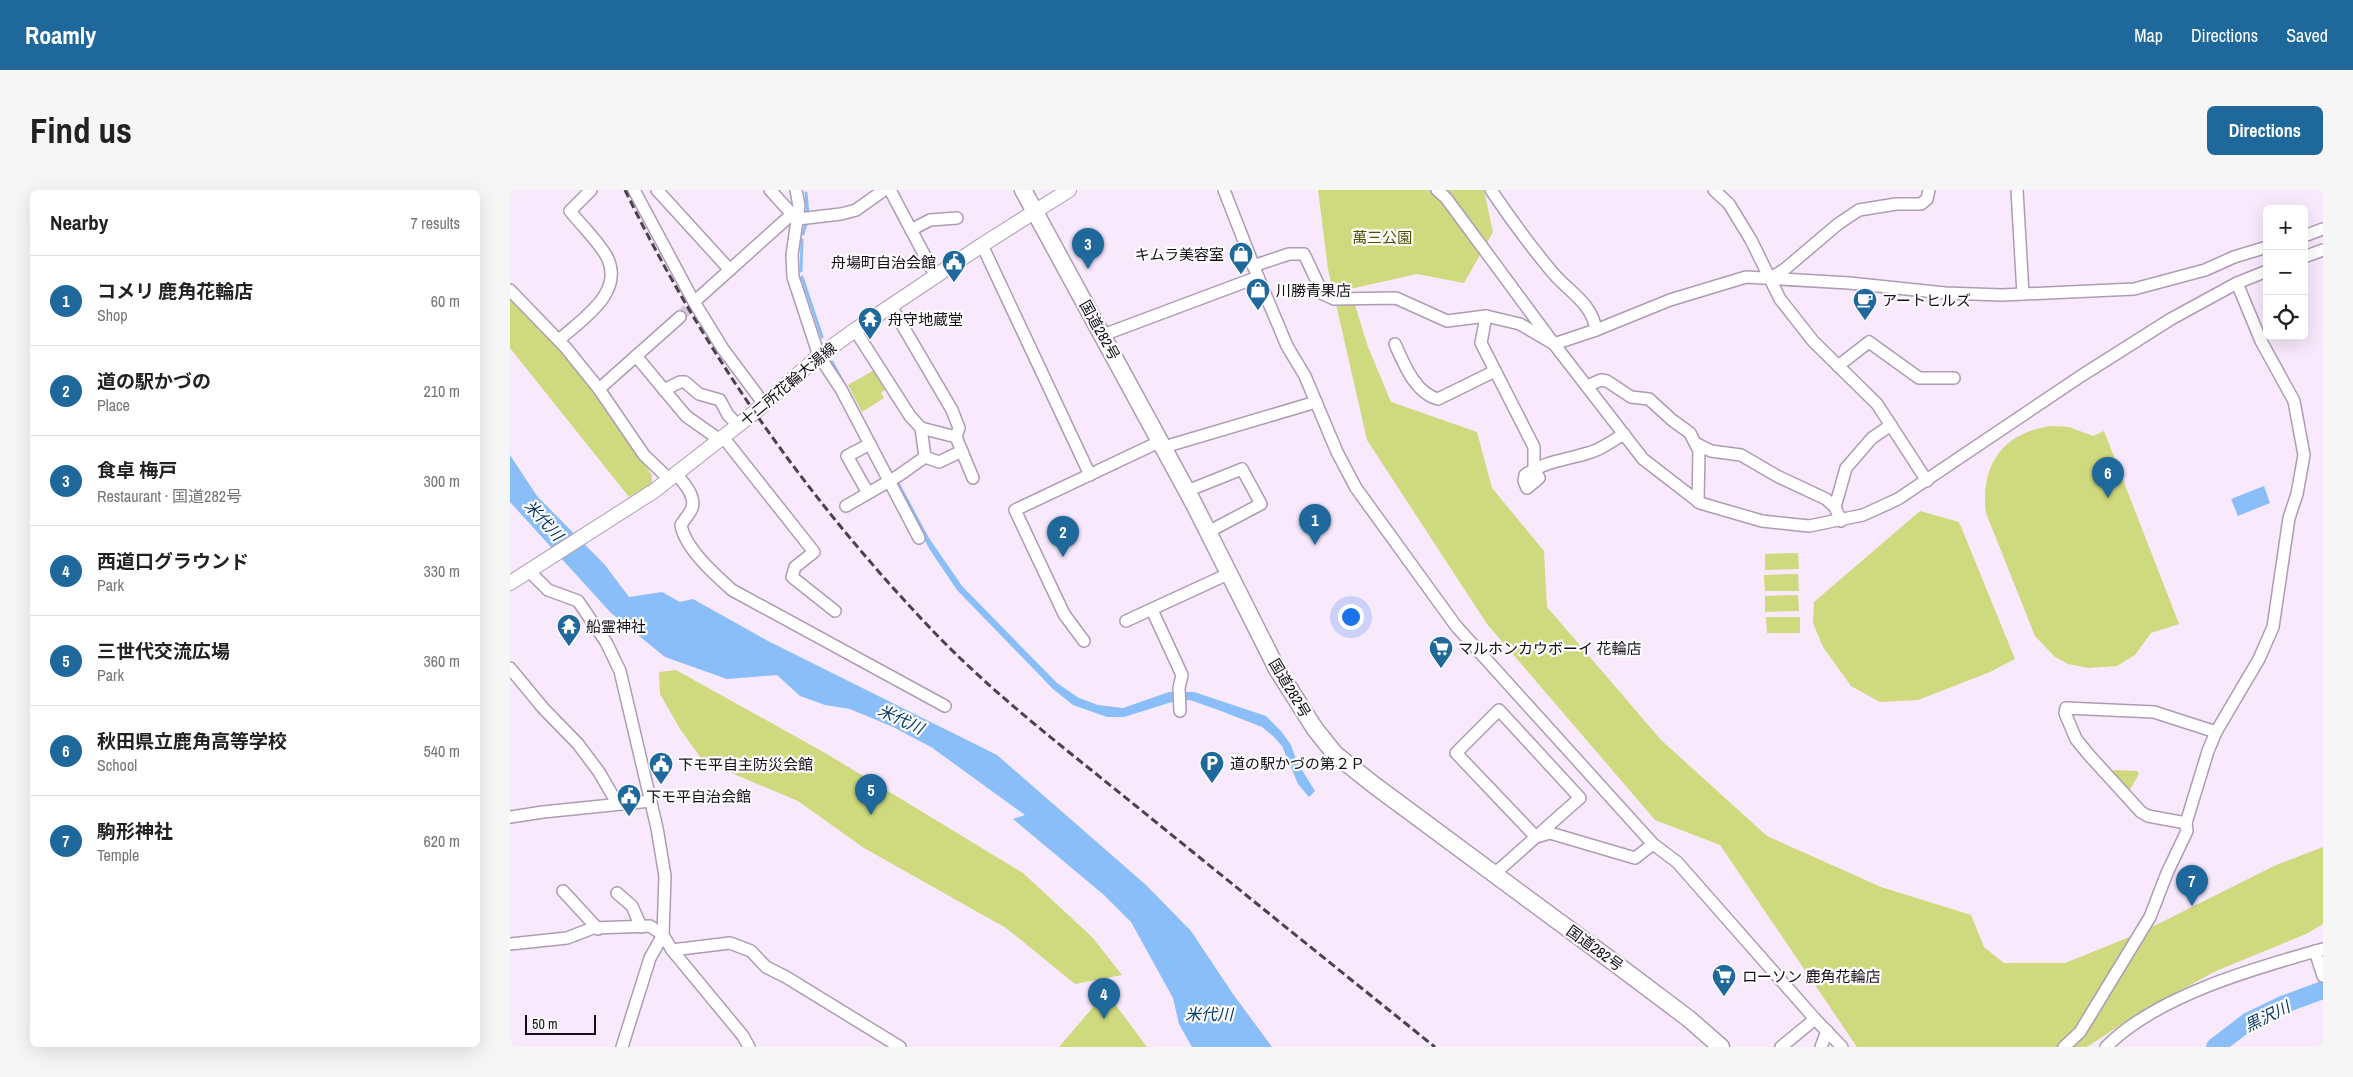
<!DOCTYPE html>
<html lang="en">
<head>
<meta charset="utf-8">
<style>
	body { margin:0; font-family:"Archivo Narrow","Noto Sans JP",sans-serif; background:#f6f6f6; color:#222 }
	.controls { position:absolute; right:15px; top:15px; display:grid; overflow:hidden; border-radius:8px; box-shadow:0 5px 20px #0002 }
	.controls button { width:45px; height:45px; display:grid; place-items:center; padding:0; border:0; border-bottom:1px solid #e0e0e0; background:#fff; color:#222; font:25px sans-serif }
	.scale { position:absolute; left:15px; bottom:12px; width:71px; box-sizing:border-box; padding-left:5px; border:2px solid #150e17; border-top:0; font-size:14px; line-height:18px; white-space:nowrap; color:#150e17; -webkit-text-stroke:4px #fcfcfc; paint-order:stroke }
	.you { position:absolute; left:840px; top:426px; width:18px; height:18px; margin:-12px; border:4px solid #fff; border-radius:50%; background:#1a73e8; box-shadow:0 0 0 8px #1a73e833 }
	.badge { display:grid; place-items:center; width:32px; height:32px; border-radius:50%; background:#1f689c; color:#fff; font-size:16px; font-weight:700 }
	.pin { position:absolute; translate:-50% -41px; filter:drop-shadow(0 1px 2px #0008) }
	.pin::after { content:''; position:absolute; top:26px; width:18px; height:15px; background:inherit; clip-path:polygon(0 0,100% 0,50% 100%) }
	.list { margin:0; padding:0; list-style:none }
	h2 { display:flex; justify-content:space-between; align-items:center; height:65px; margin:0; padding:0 20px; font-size:21px }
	h2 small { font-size:16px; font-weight:400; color:#767676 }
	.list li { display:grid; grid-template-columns:32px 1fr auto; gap:15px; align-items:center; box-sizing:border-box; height:90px; padding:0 20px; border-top:1px solid #e0e0e0 }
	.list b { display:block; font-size:19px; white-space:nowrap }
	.list p { margin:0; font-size:16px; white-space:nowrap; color:#767676 }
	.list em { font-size:16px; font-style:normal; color:#767676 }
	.icon { flex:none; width:28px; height:28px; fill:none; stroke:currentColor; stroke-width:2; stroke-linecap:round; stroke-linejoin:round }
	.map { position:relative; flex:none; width:1813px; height:857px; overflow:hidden; border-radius:8px }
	header { display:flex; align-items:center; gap:30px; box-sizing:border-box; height:70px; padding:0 25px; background:#1f689c; color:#fff }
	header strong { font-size:24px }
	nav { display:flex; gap:28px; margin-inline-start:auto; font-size:18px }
	.intro { display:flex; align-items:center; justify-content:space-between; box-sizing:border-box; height:120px; padding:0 30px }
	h1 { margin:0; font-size:35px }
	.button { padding:12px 22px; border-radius:8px; background:#1f689c; color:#fff; font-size:18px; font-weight:700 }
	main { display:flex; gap:30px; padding:0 30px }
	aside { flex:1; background:#fff; border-radius:8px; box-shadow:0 5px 20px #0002 }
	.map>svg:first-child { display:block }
	.green { fill:#cfd97d }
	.water { fill:#89bef9 }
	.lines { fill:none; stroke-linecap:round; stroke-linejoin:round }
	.stream { stroke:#89bef9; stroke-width:3 }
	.river { stroke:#89bef9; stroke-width:18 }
	.minor-tunnel { stroke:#d6c8da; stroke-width:11; stroke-dasharray:11 5.5; stroke-linecap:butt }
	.minor-casing { stroke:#ae9cb3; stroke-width:14 }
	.major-casing { stroke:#ae9cb3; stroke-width:16 }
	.highway-casing { stroke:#ae9cb3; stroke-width:19 }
	.minor { stroke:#fff; stroke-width:11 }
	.major { stroke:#fff; stroke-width:14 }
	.highway { stroke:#fff; stroke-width:16 }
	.rail { stroke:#4b424d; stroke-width:3; stroke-dasharray:8 4; stroke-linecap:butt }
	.labels { text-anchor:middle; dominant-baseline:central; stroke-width:4.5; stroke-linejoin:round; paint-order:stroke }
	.park-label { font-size:15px; fill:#4c5200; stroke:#fcfcfc }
	.poi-label { font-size:15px; fill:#150e17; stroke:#fcfcfc; text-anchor:start }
	.street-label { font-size:15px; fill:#150e17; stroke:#fcfcfc }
	.water-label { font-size:16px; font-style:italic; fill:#073967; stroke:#fcfcfc }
</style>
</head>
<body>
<header>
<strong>Roamly</strong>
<nav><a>Map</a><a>Directions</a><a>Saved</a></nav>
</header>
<div class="intro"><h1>Find us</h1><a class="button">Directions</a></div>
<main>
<aside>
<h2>Nearby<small>7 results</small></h2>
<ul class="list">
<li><span class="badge">1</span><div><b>コメリ 鹿角花輪店</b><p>Shop</p></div><em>60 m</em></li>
<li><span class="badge">2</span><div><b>道の駅かづの</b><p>Place</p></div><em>210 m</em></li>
<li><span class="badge">3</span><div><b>食卓 梅戸</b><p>Restaurant · 国道282号</p></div><em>300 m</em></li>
<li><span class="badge">4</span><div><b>西道口グラウンド</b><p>Park</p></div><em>330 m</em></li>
<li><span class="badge">5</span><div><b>三世代交流広場</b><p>Park</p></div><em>360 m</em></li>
<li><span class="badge">6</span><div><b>秋田県立鹿角高等学校</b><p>School</p></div><em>540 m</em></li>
<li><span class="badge">7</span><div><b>駒形神社</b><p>Temple</p></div><em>620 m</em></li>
</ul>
</aside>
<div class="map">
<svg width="1813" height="857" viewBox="0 0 1813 857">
	<rect width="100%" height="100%" fill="#f8e9fd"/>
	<g class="green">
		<path d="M 808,0 L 974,0 L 983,42 L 954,93 L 907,84 L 840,99 L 858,157 L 881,212 L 967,242 L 982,298 L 1034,361 L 1037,417 L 1151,550 L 1257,646 L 1371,697 L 1461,725 L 1474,757 L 1494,773 L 1555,773 L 1632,742 L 1766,675 L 1813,657 L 1813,734 L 1796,744 L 1706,781 L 1630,822 L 1577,857 L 1347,857 L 1210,655 L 1145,630 L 977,434 L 857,250 L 818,79 Z"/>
		<path d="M 0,108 L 64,176 L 142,285 L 142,293 L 119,307 L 0,158 Z"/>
		<path d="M 366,179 L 377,198 L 371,203 L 374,208 L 352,222 L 338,195 Z"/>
		<path d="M 1542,236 L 1559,237 L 1583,246 L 1594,241 L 1669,434 L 1641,443 L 1625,465 L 1607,476 L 1578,478 L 1558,474 L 1545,467 L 1525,446 L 1476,323 C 1470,275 1493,242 1542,236 Z"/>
		<path d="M 1410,321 L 1449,332 L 1505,469 L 1480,482 L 1408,510 L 1370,512 L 1341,496 L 1313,457 L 1303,433 L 1304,412 Z"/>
		<path d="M 1288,363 L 1289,379 L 1255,380 L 1255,364 Z"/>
		<path d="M 1288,384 L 1289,401 L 1255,401 L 1254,385 Z"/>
		<path d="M 1288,405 L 1289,421 L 1255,422 L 1255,406 Z"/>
		<path d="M 1256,427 L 1290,427 L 1290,443 L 1257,443 Z"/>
		<path d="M 166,480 L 317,564 L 513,683 L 582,747 L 612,785 L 565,794 L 496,738 L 354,658 L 288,611 L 193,571 L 170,539 L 150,504 L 149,482 Z"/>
		<path d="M 1604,580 L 1627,581 L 1629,584 L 1618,603 L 1601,583 Z"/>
		<path d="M 596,802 L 637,857 L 549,857 Z"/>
	</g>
	<g class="water">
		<path d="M 0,265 L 27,306 L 95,375 L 119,407 L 152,402 L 170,412 L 183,409 L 260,452 L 487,565 L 636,695 L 681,741 L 723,804 L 762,857 L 682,857 L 669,834 L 663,808 L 621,732 L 594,705 L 503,629 L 515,625 L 421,557 L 383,537 L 340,519 L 315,515 L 290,506 L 267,485 L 217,489 L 155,467 L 101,423 L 0,312 Z"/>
		<path d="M 388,290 L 419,348 L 452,396 L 547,493 L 569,508 L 588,515 L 613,518 L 659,502 L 684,502 L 756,526 L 771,541 L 781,555 L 787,572 L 805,601 L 799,607 L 788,594 L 772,556 L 763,546 L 752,537 L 711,521 L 680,510 L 662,512 L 614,527 L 597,527 L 563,515 L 543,499 L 447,400 L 420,360 L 383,292 Z"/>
		<path d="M 1754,296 L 1760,313 L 1728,326 L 1721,309 Z"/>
	</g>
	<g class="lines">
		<g class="stream">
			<path d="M 296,3 L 298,24"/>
			<path d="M 293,44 L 297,31"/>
			<path d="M 291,81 L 292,50"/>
			<path d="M 292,87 L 312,147"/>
			<path d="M 322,172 L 334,194"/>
		</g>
		<path class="river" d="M 1705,857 L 1739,831 L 1772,815 L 1813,800"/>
		<path class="minor-tunnel" d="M 170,127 L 184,112"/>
		<defs>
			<g id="minor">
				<path d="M 124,0 L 184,112 L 213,159 L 254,214"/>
				<path d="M 147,0 L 220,80"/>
				<path d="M 260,0 L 282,24"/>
				<path d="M 286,0 L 289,16 L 282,65 L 283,87 L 309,166 L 331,199 L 409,348"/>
				<path d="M 380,0 L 425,85"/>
				<path d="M 714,0 L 748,87 L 777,156 L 795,186 L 827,262 L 846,298 L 946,436 L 1143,654 L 1167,672 L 1305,829 L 1332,857"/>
				<path d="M 927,0 L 936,8 L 1044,154 L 1133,269 L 1190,313 L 1252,331 L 1299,336 L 1353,325 L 1388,309 L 1571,186 L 1661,129 L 1727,93 L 1751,151 L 1784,211 L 1794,265 L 1787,304 L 1779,328 L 1763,437 L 1749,469 L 1706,542 L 1698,561 L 1676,633 L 1677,641 L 1657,683 L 1640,727 L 1570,842 L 1554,857"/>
				<path d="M 981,0 C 1000,28 1021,57 1043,83 C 1059,102 1082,113 1086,140"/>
				<path d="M 1204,0 L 1219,14 L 1241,50 L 1270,109 L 1303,151 L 1367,214 L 1417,291"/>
				<path d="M 1507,0 L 1513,104"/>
				<path d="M 401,40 L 420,30 L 447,28"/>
				<path d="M 1794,46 L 1813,39"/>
				<path d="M 472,55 L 580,285"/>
				<path d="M 1794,67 L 1813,60"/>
				<path d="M 743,76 L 779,64 L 794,64 L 813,104 L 824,109 L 886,108 L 937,131 L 976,126 L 1010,134 L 1044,154 L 1086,140 L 1160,110 L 1236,87 L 1339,93 L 1435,103 L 1492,105 L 1624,99 L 1695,80 L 1724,67 L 1757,57"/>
				<path d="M 1261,88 L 1275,79 L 1328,34 L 1349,20 L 1386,14 L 1411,14 L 1417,9 L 1419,0"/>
				<path d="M 1727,93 L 1757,81"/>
				<path d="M 0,100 L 56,158 L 89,199 L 134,265 L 159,289"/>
				<path d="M 184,112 L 282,24 L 288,29 L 331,24 L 346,20 L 374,0"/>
				<path d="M 381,116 L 442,220 L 449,238 L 446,247 L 463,288"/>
				<path d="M 976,126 L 971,153 L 1024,257 L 1024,279 L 1029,288 L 1017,298 L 1014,291 L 1015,285 C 1035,271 1056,270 1078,263 C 1091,260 1103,250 1114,244"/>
				<path d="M 345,140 L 400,226 L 411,238 L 446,247"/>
				<path d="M 593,145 L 748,87"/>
				<path d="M 49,150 C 72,129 115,103 97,67 C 88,51 72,36 60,21 L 81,0"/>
				<path d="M 885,154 C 894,174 905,203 928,209 L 985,181"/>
				<path d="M 126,166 L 176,226 L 210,250"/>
				<path d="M 1328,176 L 1359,152 L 1409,188 L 1444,188"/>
				<path d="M 1077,196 L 1091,190 L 1097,191 L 1121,207 L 1139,209 L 1162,230 L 1180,243 L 1189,261 L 1188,312"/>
				<path d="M 89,199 L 170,127"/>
				<path d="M 154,200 L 170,192 L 175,192 L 189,204 L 210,210 L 218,225 L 228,235"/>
				<path d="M 213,247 L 304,362 L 285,377 L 282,387 L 325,421"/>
				<path d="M 1187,254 L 1201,261 L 1231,265 L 1267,286 L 1316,309 L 1325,317 L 1331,331"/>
				<path d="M 654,257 L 806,212"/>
				<path d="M 415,267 L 429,272 L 452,261"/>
				<path d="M 166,284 C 174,293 189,309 180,322 C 177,327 174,330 171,335 C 175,358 204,384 222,400 L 435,516"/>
				<path d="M 677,301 L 732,279 L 751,314 L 698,342"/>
				<path d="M 358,303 L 337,266 L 360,254"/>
				<path d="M 336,316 L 388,286 L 415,267 L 411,238"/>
				<path d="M 1325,317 L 1336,278 L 1362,248 L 1381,235"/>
				<path d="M 20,382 L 38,400 L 68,411 L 96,452 L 110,481 L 147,638 L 155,686 L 153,745 L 140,768 L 112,857"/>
				<path d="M 642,420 L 672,485 L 669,498 L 670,521"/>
				<path d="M 616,431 L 718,384"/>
				<path d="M 574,451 L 554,424 L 505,320 L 651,251"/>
				<path d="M 0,478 L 33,518 L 68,554 L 89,582 L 107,613"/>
				<path d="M 0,627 L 33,622 L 141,611"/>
				<path d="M 1676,633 L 1638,626 L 1631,622 L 1579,565 L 1566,549 L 1555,523 L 1556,518 L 1644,522 L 1706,542"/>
				<path d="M 984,684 C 1013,659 1041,633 1070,608 L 989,520 L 946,563 L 1026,647 L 1040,643 L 1125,668 L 1143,654"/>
				<path d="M 53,701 L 88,739"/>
				<path d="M 107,703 L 122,716 L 131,737"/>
				<path d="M 0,754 L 57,748 L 83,738 L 140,736 L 153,745 L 162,760 L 233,846 L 239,857"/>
				<path d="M 162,760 L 220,753 L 241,761 L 256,777 L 276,787 L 390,857"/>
				<path d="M 1805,761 L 1813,786"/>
				<path d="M 1271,857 L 1305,829"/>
				<path d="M 1311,857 L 1317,841"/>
				<path d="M 1596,857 C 1646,806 1745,778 1813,759"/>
			</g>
			<path id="major" d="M 0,393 L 144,301 L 245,222 L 309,166 L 345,140 L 472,55 L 559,0"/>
			<path id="highway" d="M 513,0 L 684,314 L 767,479 L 805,539 L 825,564 L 864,595 L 1110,777 L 1179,829 L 1211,857"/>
		</defs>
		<use href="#minor" class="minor-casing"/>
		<use href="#major" class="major-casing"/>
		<use href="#highway" class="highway-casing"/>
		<use href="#minor" class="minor"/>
		<use href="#major" class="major"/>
		<use href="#highway" class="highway"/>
		<path class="rail" d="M 115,0 C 193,161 298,310 422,440 C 484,505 557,560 626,616 C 726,697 825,777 925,857"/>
	</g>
	<defs>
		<symbol id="shop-pin" viewBox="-11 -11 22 30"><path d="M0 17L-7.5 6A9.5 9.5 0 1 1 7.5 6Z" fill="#1f689c" stroke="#fcfcfc"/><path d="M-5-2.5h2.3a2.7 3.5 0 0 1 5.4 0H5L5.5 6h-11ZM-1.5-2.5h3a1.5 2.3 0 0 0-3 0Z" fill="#fff"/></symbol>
		<symbol id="civic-pin" viewBox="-11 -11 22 30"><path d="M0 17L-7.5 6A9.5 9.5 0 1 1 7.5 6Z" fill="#1f689c" stroke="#fcfcfc"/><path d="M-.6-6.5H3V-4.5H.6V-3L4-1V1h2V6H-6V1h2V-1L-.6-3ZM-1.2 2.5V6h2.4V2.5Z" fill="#fff"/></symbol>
		<symbol id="cafe-pin" viewBox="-11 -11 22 30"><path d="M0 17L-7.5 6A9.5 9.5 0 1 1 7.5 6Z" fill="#1f689c" stroke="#fcfcfc"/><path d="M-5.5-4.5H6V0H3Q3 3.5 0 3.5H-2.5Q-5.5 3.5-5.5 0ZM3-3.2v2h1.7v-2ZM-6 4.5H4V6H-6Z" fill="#fff"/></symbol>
		<symbol id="temple-pin" viewBox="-11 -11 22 30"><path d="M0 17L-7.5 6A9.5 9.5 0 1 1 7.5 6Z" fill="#1f689c" stroke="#fcfcfc"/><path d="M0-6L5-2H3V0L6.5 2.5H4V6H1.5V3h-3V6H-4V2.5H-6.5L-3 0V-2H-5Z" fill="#fff"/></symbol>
		<symbol id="supermarket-pin" viewBox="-11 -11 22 30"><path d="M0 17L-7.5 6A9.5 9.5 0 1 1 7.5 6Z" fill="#1f689c" stroke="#fcfcfc"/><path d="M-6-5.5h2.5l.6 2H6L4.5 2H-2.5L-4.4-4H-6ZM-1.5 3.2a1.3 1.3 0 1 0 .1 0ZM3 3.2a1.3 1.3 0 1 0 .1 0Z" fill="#fff"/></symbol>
		<symbol id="parking-pin" viewBox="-11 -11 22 30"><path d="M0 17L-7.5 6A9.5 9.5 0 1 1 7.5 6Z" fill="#1f689c" stroke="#fcfcfc"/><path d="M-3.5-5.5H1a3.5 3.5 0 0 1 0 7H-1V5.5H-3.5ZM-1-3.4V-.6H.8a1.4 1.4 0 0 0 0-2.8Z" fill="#fff"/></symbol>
	</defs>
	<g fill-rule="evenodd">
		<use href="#shop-pin" x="717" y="50" width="28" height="38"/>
		<use href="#civic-pin" x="430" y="58" width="28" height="38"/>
		<use href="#shop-pin" x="734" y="86" width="28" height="38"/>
		<use href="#cafe-pin" x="1341" y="96" width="28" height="38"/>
		<use href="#temple-pin" x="346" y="115" width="28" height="38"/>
		<use href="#temple-pin" x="45" y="422" width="28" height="38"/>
		<use href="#supermarket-pin" x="917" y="444" width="28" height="38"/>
		<use href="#parking-pin" x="688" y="559" width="28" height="38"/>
		<use href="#civic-pin" x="137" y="560" width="28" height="38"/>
		<use href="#civic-pin" x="105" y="592" width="28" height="38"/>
		<use href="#supermarket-pin" x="1200" y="772" width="28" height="38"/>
	</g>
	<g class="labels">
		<g class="park-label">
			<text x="872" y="47">萬三公園</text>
		</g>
		<g class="poi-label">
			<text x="714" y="64" text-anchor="end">キムラ美容室</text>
			<text x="426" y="72" text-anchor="end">舟場町自治会館</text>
			<text x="766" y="100">川勝青果店</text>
			<text x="1372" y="110">アートヒルズ</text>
			<text x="378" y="129">舟守地蔵堂</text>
			<text x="76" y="436">船霊神社</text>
			<text x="948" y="458">マルホンカウボーイ 花輪店</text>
			<text x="720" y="573">道の駅かづの第２Ｐ</text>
			<text x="168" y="574">下モ平自主防災会館</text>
			<text x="136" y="606">下モ平自治会館</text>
			<text x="1232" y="786">ローソン 鹿角花輪店</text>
		</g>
		<g class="street-label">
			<text transform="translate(590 140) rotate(61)">国道282号</text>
			<text transform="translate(278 194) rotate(-40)">十二所花輪大湯線</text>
			<text transform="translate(780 498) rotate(59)">国道282号</text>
			<text transform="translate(1085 758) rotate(36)">国道282号</text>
		</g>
		<g class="water-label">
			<text transform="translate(34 330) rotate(48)">米代川</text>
			<text transform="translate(391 529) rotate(25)">米代川</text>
			<text x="699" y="824">米代川</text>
			<text transform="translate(1757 826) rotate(-26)">黒沢川</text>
		</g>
	</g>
</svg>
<div class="controls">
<button>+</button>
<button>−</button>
<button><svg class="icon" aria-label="locate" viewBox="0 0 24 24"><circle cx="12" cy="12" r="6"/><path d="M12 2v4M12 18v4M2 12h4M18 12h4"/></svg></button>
</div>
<div class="scale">50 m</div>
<div class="you"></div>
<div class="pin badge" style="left:805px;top:355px">1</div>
<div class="pin badge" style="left:553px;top:367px">2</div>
<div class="pin badge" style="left:578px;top:79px">3</div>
<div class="pin badge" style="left:594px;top:829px">4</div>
<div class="pin badge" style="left:361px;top:625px">5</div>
<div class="pin badge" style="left:1598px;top:308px">6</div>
<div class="pin badge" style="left:1682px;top:716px">7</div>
</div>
</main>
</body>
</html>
